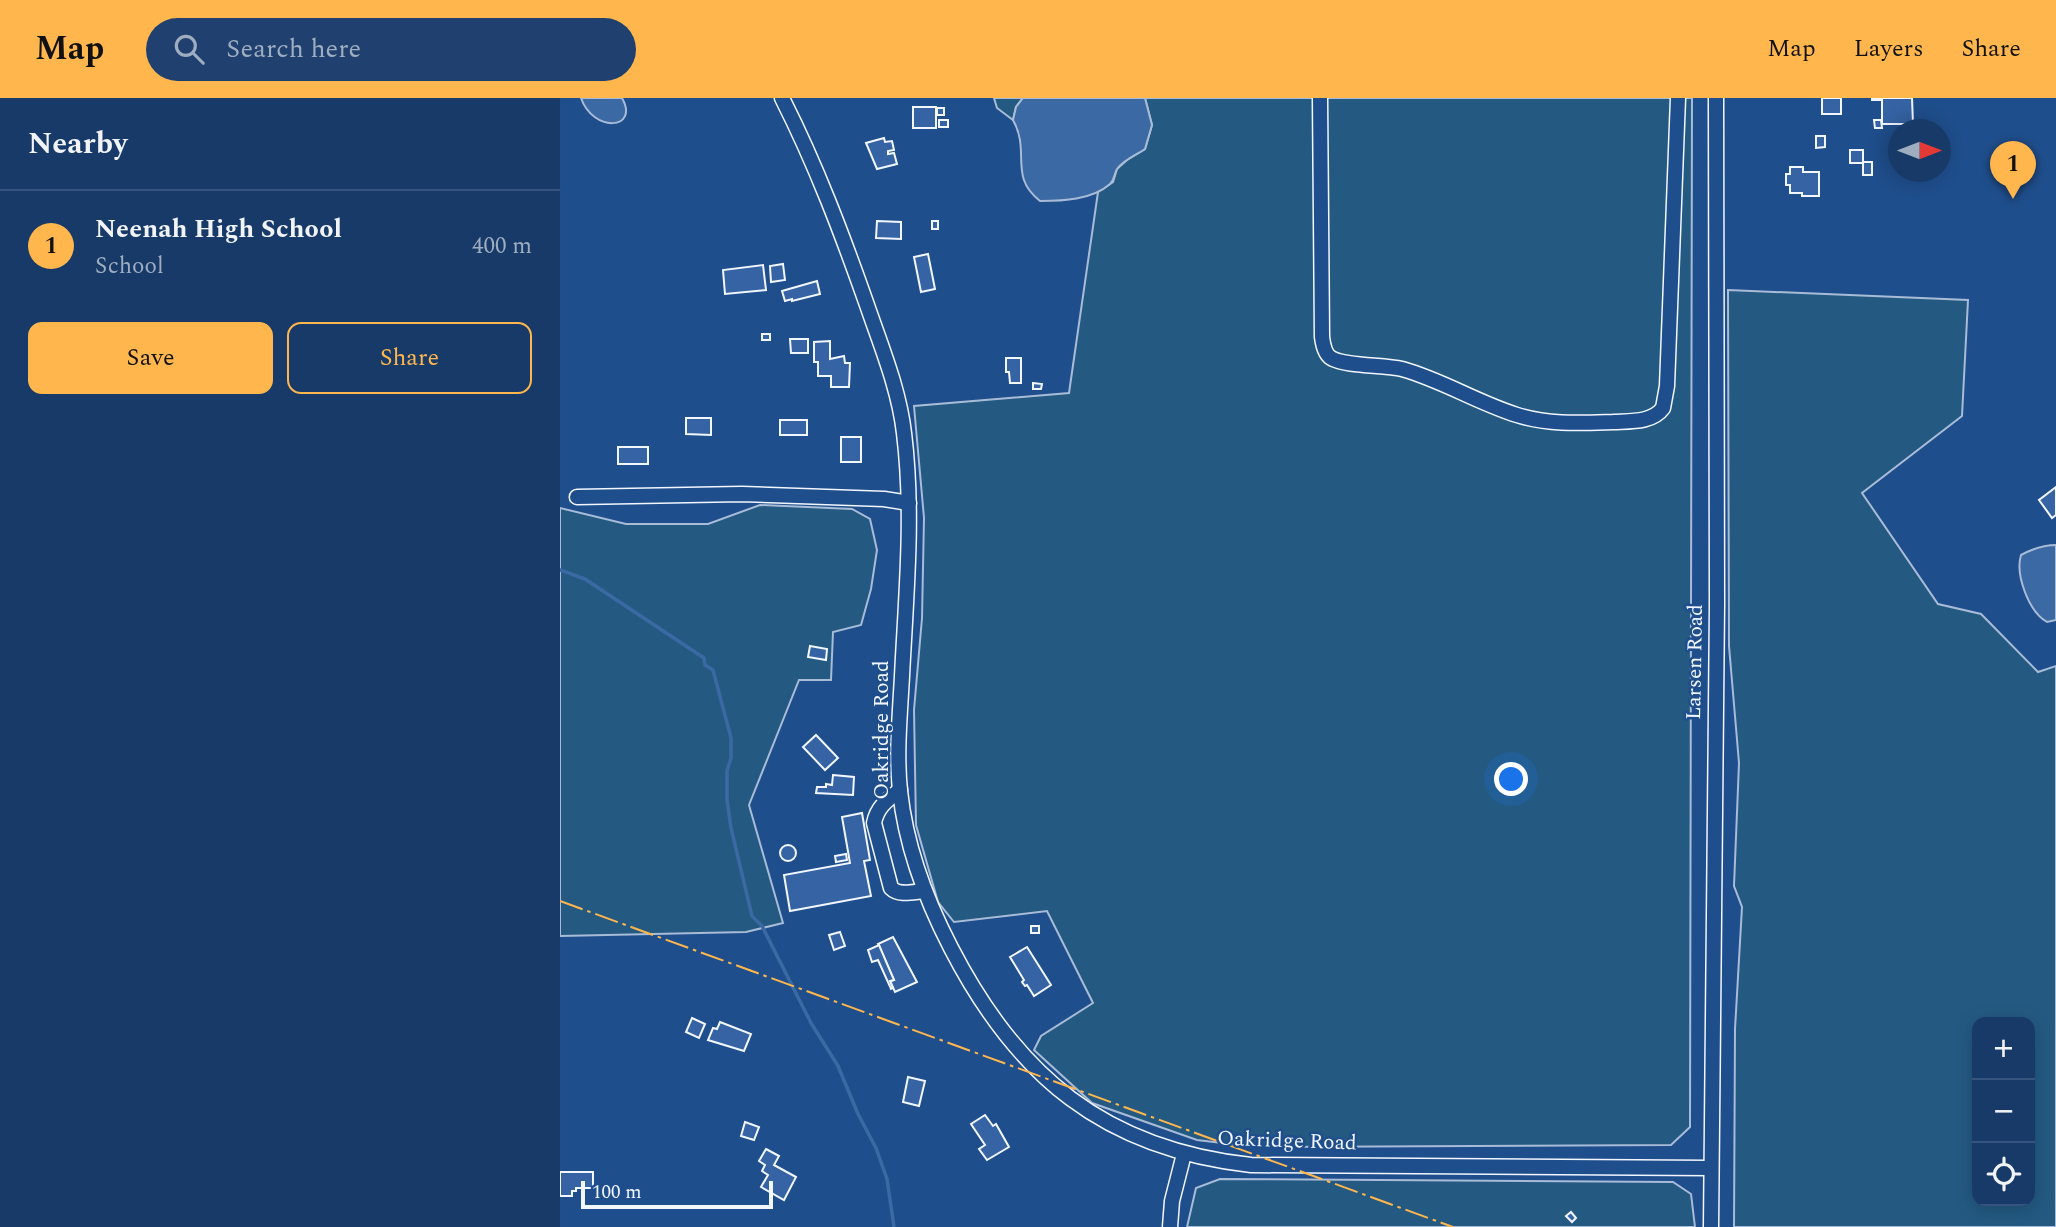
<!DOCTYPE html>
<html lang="en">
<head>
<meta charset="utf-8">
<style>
	body { margin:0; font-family:Spectral,serif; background:#20416f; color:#f1f3f6 }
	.controls { position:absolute; right:21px; bottom:21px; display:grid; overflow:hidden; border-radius:14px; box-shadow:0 4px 18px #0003 }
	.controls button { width:63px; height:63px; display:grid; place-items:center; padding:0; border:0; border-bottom:2px solid #36547d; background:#173a69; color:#f1f3f6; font:35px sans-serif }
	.compass { position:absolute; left:1328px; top:21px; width:63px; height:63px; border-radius:50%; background:#173a69; box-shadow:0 4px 18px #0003; rotate:90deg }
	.scale { position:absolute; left:21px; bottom:18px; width:192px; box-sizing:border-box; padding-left:7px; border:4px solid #f2f6ff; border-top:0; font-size:19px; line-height:24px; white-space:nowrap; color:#f2f6ff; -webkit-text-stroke:5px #1f4e8c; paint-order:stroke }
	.you { position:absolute; left:952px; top:682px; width:24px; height:24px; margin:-18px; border:5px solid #fff; border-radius:50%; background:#1a73e8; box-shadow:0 0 0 10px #1a73e833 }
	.badge { display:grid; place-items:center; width:46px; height:46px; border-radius:50%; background:#ffb74d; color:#111; font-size:23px; font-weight:700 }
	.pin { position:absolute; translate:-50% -58px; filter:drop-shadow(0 2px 4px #0008) }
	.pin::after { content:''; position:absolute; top:37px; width:24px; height:21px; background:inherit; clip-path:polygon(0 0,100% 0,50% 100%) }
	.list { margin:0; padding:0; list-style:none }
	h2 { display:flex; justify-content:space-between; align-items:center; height:91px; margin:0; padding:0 28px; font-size:30px }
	h2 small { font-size:23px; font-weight:400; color:#9eadc0 }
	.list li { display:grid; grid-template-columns:46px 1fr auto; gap:21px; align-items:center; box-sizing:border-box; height:112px; padding:0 28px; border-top:2px solid #36547d }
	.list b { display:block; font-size:26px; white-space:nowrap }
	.list p { margin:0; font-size:23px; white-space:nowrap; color:#9eadc0 }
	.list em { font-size:23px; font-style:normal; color:#9eadc0 }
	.actions { display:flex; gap:14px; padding:21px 28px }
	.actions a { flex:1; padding:16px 0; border:2px solid #ffb74d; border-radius:14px; text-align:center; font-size:24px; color:#ffb74d }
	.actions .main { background:#ffb74d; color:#111 }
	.icon { flex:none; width:38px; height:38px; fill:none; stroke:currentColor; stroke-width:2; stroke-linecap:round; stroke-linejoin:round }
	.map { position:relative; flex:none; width:1496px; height:1129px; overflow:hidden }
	header { display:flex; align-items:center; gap:42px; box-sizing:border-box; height:98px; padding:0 35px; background:#ffb74d; color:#111 }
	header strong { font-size:33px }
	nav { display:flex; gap:38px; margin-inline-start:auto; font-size:24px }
	.search { width:490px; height:63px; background:#20416f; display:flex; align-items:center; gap:18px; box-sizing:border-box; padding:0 24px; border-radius:38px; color:#9eadc0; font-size:26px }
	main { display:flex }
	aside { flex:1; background:#173a69 }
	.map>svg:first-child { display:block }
	.green { fill:#245a82; stroke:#a8bbd7; stroke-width:2; fill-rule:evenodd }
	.water { fill:#3b69a3; stroke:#a8bbd7; stroke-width:2 }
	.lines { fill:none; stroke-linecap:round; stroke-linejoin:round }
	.stream { stroke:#3b69a3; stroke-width:3.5 }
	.building { fill:#3563a3; stroke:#f2f6ff; stroke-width:2 }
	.minor-casing { stroke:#f2f6ff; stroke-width:17 }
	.minor { stroke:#1f4e8c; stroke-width:14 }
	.power { stroke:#ffb74d; stroke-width:2; stroke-dasharray:24 5 3.5 5; stroke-linecap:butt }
	.labels { text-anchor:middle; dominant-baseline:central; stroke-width:5; stroke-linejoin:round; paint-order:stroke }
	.street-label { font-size:21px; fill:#f2f6ff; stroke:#1f4e8c }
</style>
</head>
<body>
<header>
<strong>Map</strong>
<div class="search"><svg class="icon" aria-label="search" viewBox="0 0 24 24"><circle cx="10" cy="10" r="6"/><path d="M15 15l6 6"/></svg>Search here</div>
<nav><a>Map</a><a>Layers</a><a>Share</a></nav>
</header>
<main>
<aside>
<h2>Nearby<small></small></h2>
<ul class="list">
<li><span class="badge">1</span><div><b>Neenah High School</b><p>School</p></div><em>400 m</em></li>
</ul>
<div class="actions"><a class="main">Save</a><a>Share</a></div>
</aside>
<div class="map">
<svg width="1496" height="1129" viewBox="0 0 1496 1129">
	<rect width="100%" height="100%" fill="#1f4e8c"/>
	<g class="green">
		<path d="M 434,0 L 463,0 L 456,9 L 453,22 L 437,10 Z"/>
		<path d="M 585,0 L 1132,0 L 1130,1029 L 1111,1047 L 695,1049 L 637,1042 L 532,1005 L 474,952 L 481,938 L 533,905 L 487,813 L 394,824 L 378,804 L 356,727 L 354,612 L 362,520 L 364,420 L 354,308 L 509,295 L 538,94 L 553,84 L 557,71 L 567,62 L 585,51 L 592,27 Z"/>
		<path d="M 1168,192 L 1408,202 L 1402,318 L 1302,395 L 1378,506 L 1421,516 L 1478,574 L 1496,568 L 1496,1129 L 1174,1129 L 1175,931 L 1182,809 L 1174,788 L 1179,665 L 1169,548 ZM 1417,924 L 1470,924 L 1470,1103 L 1417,1103 Z"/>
		<path d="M 200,407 L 292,411 L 310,421 L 317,452 L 311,491 L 301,527 L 273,534 L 271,582 L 239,582 L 189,707 L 223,825 L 186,834 L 0,838 L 0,410 L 66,426 L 148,426 Z"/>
		<path d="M 660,1081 L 1113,1084 L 1131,1096 L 1135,1129 L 627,1129 L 636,1090 Z"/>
	</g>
	<g class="water">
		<path d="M 21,0 L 62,0 C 80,32 33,35 21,0 Z"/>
		<path d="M 463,0 L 585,0 L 592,27 L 585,51 C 576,57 563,62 557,71 C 554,76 555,81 550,86 C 532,102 502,103 480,103 C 448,78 471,54 453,22 L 456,9 Z"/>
		<path d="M 1496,447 L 1496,522 L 1487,524 C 1469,514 1455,477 1461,457 C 1472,451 1483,447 1496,447 Z"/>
	</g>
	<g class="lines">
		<path class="stream" d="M 0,472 L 25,481 L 144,560 L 145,567 L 153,572 L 171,640 L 171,660 L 167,673 L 167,702 L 171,730 L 192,818 L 202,828 L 251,925 L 278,968 L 298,1016 L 316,1050 L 327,1081 L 334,1129"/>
	</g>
	<g class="building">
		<rect x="1262" y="0" width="19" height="16"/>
		<path d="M 1312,0 L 1352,0 L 1353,26 L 1322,26 L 1322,2 L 1312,2 Z"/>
		<rect x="353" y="9" width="23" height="21"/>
		<rect x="377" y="10" width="7" height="7"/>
		<rect x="379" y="22" width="9" height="7"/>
		<path d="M 1314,22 L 1321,22 L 1322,30 L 1315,30 Z"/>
		<path d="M 1256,38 L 1265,38 L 1265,49 L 1256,50 Z"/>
		<path d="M 324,40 L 325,44 L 332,43 L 334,52 L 328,53 L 328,56 L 334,55 L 337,66 L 317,71 L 306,45 Z"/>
		<rect x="1290" y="52" width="13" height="13"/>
		<rect x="1303" y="64" width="9" height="13"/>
		<path d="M 1230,69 L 1243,69 L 1243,74 L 1259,74 L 1259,98 L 1242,98 L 1242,95 L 1230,95 L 1230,87 L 1226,87 L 1226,76 L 1230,76 Z"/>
		<path d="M 317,123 L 341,124 L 341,141 L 316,140 Z"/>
		<rect x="372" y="123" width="6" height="8"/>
		<path d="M 368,156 L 375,191 L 361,194 L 354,159 Z"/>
		<path d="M 223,166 L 225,182 L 211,184 L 210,168 Z"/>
		<path d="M 203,167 L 206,192 L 165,196 L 163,172 Z"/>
		<path d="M 257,183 L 260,196 L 232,203 L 232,201 L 225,203 L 222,193 Z"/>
		<rect x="202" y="236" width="8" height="6"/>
		<path d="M 230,241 L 248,241 L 248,255 L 231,255 Z"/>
		<path d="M 270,243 L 270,261 L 284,258 L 285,265 L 290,265 L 289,289 L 271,289 L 271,278 L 258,278 L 258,264 L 254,264 L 254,244 Z"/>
		<path d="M 446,260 L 461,260 L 461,285 L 450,285 L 449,274 L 446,274 Z"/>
		<path d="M 473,285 L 482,286 L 481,291 L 473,291 Z"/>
		<path d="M 126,320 L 151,320 L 151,337 L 126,336 Z"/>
		<rect x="220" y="322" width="27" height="15"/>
		<rect x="281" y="339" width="20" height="25"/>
		<rect x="58" y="349" width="30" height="17"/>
		<path d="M 1496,389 L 1496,417 L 1492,420 L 1479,402 Z"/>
		<path d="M 250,548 L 267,551 L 266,562 L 248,559 Z"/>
		<path d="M 256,637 L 278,660 L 265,672 L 243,649 Z"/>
		<path d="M 273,677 L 294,679 L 293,697 L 256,695 L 257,689 L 266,689 L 266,686 L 272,687 Z"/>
		<path d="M 302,715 L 310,762 L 304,763 L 311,798 L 230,813 L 224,777 L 290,765 L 282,719 Z"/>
		<circle cx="228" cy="755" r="8"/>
		<path d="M 286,756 L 287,762 L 276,764 L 275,758 Z"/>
		<rect x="471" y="828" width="8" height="7"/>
		<path d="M 280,834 L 285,848 L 274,852 L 269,837 Z"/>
		<path d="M 333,839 L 357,884 L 335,894 L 330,883 L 334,882 L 318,846 Z"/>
		<path d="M 319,847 L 334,882 L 330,883 L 333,890 L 331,891 L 318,862 L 312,864 L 308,852 Z"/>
		<path d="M 467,849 L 491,887 L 474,898 L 467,887 L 465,888 L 462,884 L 464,882 L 450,859 Z"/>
		<path d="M 132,920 L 145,926 L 139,940 L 126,934 Z"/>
		<path d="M 160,924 L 191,936 L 184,953 L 148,942 L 153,930 L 157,931 Z"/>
		<path d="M 348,979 L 365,983 L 359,1008 L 343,1004 Z"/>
		<path d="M 425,1017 L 433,1028 L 436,1026 L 449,1049 L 427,1062 L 419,1051 L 425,1047 L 411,1026 Z"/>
		<path d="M 185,1024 L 199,1029 L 194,1042 L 181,1038 Z"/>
		<path d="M 206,1051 L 219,1058 L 214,1067 L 236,1079 L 224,1102 L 201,1089 L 208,1077 L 202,1073 L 205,1067 L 199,1063 Z"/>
		<path d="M 0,1074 L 33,1074 L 33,1090 L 16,1090 L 16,1093 L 12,1093 L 12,1098 L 0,1098 Z"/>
		<path d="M 1011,1114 L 1016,1120 L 1012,1124 L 1006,1118 Z"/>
	</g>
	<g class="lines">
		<defs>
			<g id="minor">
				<path d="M 222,0 C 256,67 282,136 307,207 C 321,248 339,291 344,335 C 354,416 346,497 342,578 C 340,616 336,655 340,693 C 346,749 365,800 391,850 C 457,978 544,1051 691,1067 L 1150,1070"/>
				<path d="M 760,0 L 762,239 C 763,247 765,258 773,261 C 787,268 824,267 842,271 C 882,282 918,305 957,317 C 989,327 1021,325 1053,324 C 1070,323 1092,325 1103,310 L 1107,288 L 1118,0"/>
				<path d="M 17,399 L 182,396 L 324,401 L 349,405"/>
				<path d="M 340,692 C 327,702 317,709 314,725 L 331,790 C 339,798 353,794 364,793"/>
				<path d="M 610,1129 L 612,1103 L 624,1056"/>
				<path d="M 1151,1129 L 1157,506 L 1156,0"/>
			</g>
		</defs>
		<use href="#minor" class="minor-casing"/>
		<use href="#minor" class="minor"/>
		<path class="power" d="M 0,803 L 893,1129"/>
	</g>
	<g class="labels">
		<g class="street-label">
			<text transform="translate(1135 564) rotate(-89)">Larsen Road</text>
			<text transform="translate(322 632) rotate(-90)">Oakridge Road</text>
			<text transform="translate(727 1043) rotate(2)">Oakridge Road</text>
		</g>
	</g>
</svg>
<div class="controls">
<button>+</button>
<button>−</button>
<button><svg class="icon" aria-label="locate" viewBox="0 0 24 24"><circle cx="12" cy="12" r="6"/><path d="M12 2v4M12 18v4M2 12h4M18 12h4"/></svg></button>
</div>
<svg class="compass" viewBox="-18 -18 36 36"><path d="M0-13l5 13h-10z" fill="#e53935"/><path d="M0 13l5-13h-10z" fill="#9eadc0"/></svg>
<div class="scale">100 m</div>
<div class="you"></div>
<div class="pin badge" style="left:1453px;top:101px">1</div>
</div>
</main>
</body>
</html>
